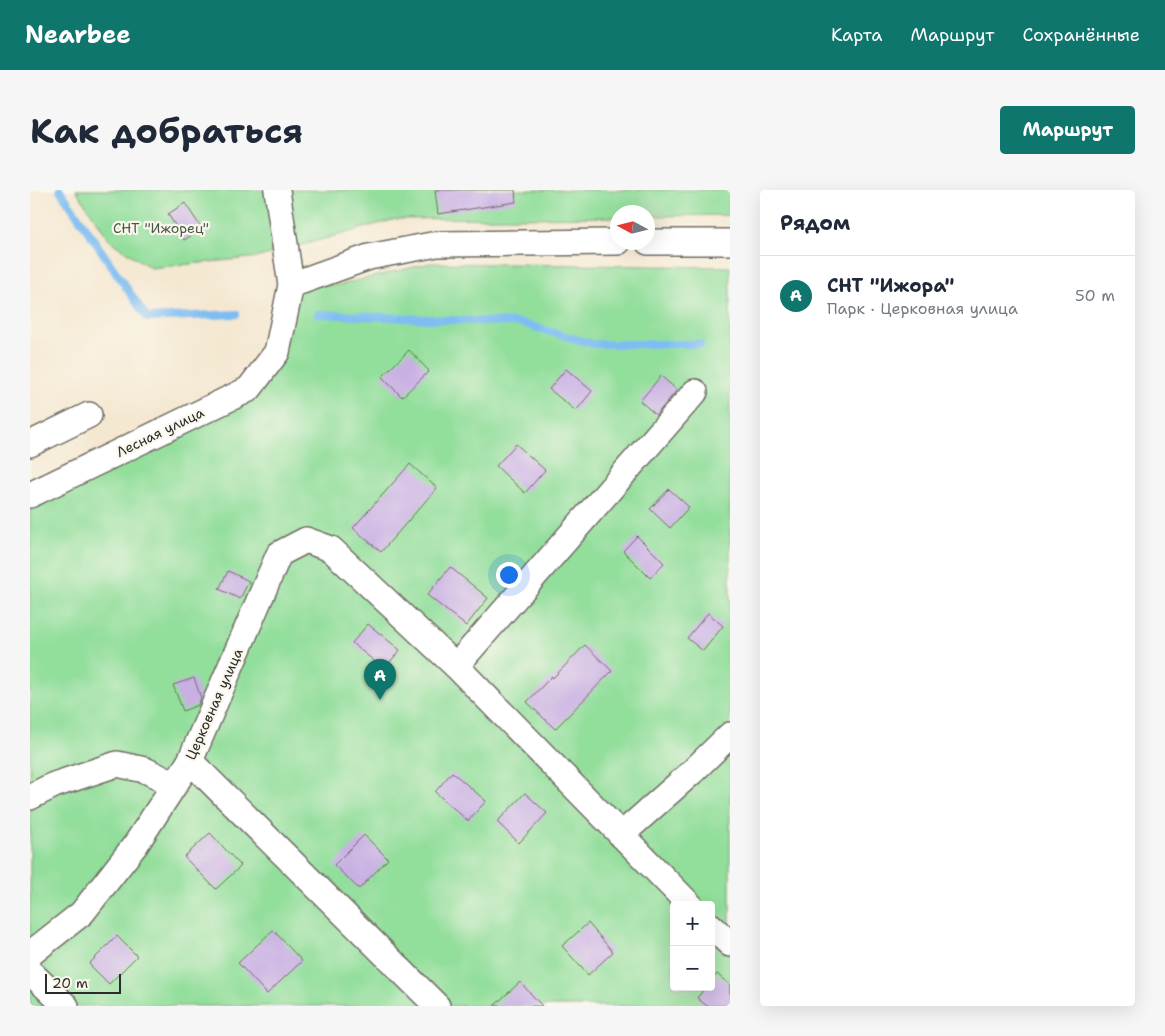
<!DOCTYPE html>
<html lang="ru">
<head>
<meta charset="utf-8">
<style>
	body { margin:0; font-family:"Shantell Sans",sans-serif; background:#f6f6f7; color:#1f2937 }
	.controls { position:absolute; right:15px; bottom:15px; display:grid; overflow:hidden; border-radius:5px; box-shadow:0 5px 20px #0002 }
	.controls button { width:45px; height:45px; display:grid; place-items:center; padding:0; border:0; border-bottom:1px solid #e0e1e3; background:#fff; color:#1f2937; font:25px sans-serif }
	.compass { position:absolute; left:580px; top:15px; width:45px; height:45px; border-radius:50%; background:#fff; box-shadow:0 5px 20px #0002; rotate:277deg }
	.scale { position:absolute; left:15px; bottom:12px; width:76px; box-sizing:border-box; padding-left:5px; border:2px solid #2b2b2b; border-top:0; font-size:14px; line-height:18px; white-space:nowrap; color:#2b2b2b; -webkit-text-stroke:4px #fbf7ec; paint-order:stroke }
	.you { position:absolute; left:478px; top:384px; width:18px; height:18px; margin:-12px; border:4px solid #fff; border-radius:50%; background:#1a73e8; box-shadow:0 0 0 8px #1a73e833 }
	.badge { display:grid; place-items:center; width:32px; height:32px; border-radius:50%; background:#0f766e; color:#fff; font-size:16px; font-weight:700 }
	.pin { position:absolute; translate:-50% -41px; filter:drop-shadow(0 1px 2px #0008) }
	.pin::after { content:''; position:absolute; top:26px; width:18px; height:15px; background:inherit; clip-path:polygon(0 0,100% 0,50% 100%) }
	.list { margin:0; padding:0; list-style:none }
	h2 { display:flex; justify-content:space-between; align-items:center; height:65px; margin:0; padding:0 20px; font-size:21px }
	h2 small { font-size:16px; font-weight:400; color:#747a83 }
	.list li { display:grid; grid-template-columns:32px 1fr auto; gap:15px; align-items:center; box-sizing:border-box; height:80px; padding:0 20px; border-top:1px solid #e0e1e3 }
	.list b { display:block; font-size:19px; white-space:nowrap }
	.list p { margin:0; font-size:16px; white-space:nowrap; color:#747a83 }
	.list em { font-size:16px; font-style:normal; color:#747a83 }
	.map { position:relative; flex:none; width:700px; height:816px; overflow:hidden; border-radius:5px }
	header { display:flex; align-items:center; gap:30px; box-sizing:border-box; height:70px; padding:0 25px; background:#0f766e; color:#fff }
	header strong { font-size:24px }
	nav { display:flex; gap:28px; margin-inline-start:auto; font-size:18px }
	.intro { display:flex; align-items:center; justify-content:space-between; box-sizing:border-box; height:120px; padding:0 30px }
	h1 { margin:0; font-size:35px }
	.button { padding:12px 22px; border-radius:5px; background:#0f766e; color:#fff; font-size:18px; font-weight:700 }
	main { display:flex; gap:30px; padding:0 30px }
	aside { flex:1; background:#fff; border-radius:5px; box-shadow:0 5px 20px #0002 }
	.map>svg:first-child { display:block }
	.green { fill:#92de9b; stroke:#5e8463; fill-rule:evenodd }
	.lines { fill:none; stroke-linecap:round; stroke-linejoin:round }
	.stream { stroke:#7ebdf2; stroke-width:8 }
	.building { fill:#c8b0e3 }
	.minor-casing { stroke:#716d65; stroke-width:28 }
	.minor { stroke:#fff; stroke-width:25 }
	.labels { text-anchor:middle; dominant-baseline:central; stroke-width:4.5; stroke-linejoin:round; paint-order:stroke }
	.park-label { font-size:14px; fill:#455847; stroke:#fbf7ec }
	.street-label { font-size:14px; fill:#2b2b2b; stroke:#fbf7ec }
</style>
</head>
<body>
<header>
<strong>Nearbee</strong>
<nav><a>Карта</a><a>Маршрут</a><a>Сохранённые</a></nav>
</header>
<div class="intro"><h1>Как добраться</h1><a class="button">Маршрут</a></div>
<main>
<div class="map">
<svg width="700" height="816" viewBox="0 0 700 816">
	<rect width="100%" height="100%" fill="#fbf7ec"/>
	<filter id="ink" filterUnits="userSpaceOnUse"><feTurbulence type="fractalNoise" baseFrequency=".02" numOctaves="2"/><feDisplacementMap in="SourceGraphic" scale="10" xChannelSelector="R" yChannelSelector="G"/><feConvolveMatrix kernelMatrix="1 2 1 2 8 2 1 2 1" color-interpolation-filters="sRGB"/></filter>
	<filter id="wash" filterUnits="userSpaceOnUse"><feTurbulence type="fractalNoise" baseFrequency=".0096" numOctaves="4" result="noise"/><feDisplacementMap in="SourceGraphic" scale="20" xChannelSelector="R" yChannelSelector="G"/><feGaussianBlur stdDeviation="1.12" result="paint"/><feColorMatrix in="noise" values="0 0 0 0 0 0 0 0 0 0 0 0 0 0 0 0 0 1.4 0 .05"/><feComposite in="paint" operator="in"/></filter>
	<g filter="url(#wash)">
		<rect width="100%" height="100%" fill="#f4e8d1"/>
		<g class="green">
			<path d="M 46,0 L 700,0 L 700,25 L 618,26 L 618,22 L 588,22 L 587,27 L 366,29 L 229,67 L 121,78 L 80,51 Z"/>
			<path d="M 400,73 L 700,77 L 700,816 L 0,816 L 0,305 L 219,199 L 261,95 L 309,95 ZM 644,715 L 681,715 L 681,797 L 644,797 Z"/>
		</g>
		<g class="lines">
			<g class="stream">
				<path d="M 30,0 L 117,128 L 206,124"/>
				<path d="M 288,124 L 490,133 L 563,154 L 670,154"/>
			</g>
		</g>
		<g id="blocks">
			<g class="building">
				<path d="M 405,0 L 485,0 L 486,12 L 408,24 Z"/>
				<path d="M 155,13 L 172,39 L 154,50 L 138,24 Z"/>
				<path d="M 379,160 L 399,181 L 372,207 L 352,187 Z"/>
				<path d="M 536,179 L 562,201 L 546,221 L 519,199 Z"/>
				<path d="M 631,186 L 647,200 L 626,225 L 610,211 Z"/>
				<path d="M 486,254 L 515,280 L 495,303 L 466,276 Z"/>
				<path d="M 380,274 L 407,298 L 351,362 L 323,338 Z"/>
				<path d="M 639,299 L 659,317 L 640,338 L 620,319 Z"/>
				<path d="M 607,346 L 634,373 L 620,388 L 593,361 Z"/>
				<path d="M 420,377 L 458,408 L 436,436 L 397,405 Z"/>
				<path d="M 198,381 L 219,391 L 210,409 L 189,399 Z"/>
				<path d="M 678,423 L 693,436 L 673,461 L 657,448 Z"/>
				<path d="M 338,434 L 370,460 L 354,479 L 322,453 Z"/>
				<path d="M 555,455 L 582,481 L 525,539 L 497,512 L 522,486 L 523,488 Z"/>
				<path d="M 164,488 L 171,508 L 168,515 L 153,521 L 143,495 Z"/>
				<path d="M 422,582 L 456,611 L 438,631 L 405,602 Z"/>
				<path d="M 495,603 L 517,623 L 489,653 L 467,632 Z"/>
				<path d="M 180,643 L 211,676 L 186,699 L 154,667 Z"/>
				<path d="M 334,645 L 358,669 L 329,699 L 304,675 Z"/>
				<path d="M 558,733 L 583,762 L 558,785 L 532,756 Z"/>
				<path d="M 243,740 L 272,771 L 237,804 L 208,773 Z"/>
				<path d="M 87,746 L 107,766 L 79,794 L 59,774 Z"/>
				<path d="M 687,784 L 700,795 L 700,816 L 677,816 L 667,808 L 676,797 L 681,797 L 681,791 Z"/>
				<path d="M 490,792 L 512,816 L 464,816 Z"/>
			</g>
		</g>
	</g>
	<g filter="url(#ink)">
		<use href="#blocks" fill-opacity="0" stroke="#716d65" stroke-width="1"/>
		<g class="lines">
			<defs>
				<g id="minor">
					<path d="M 618,52 L 700,52"/>
					<path d="M 261,95 L 339,67 L 407,54 L 588,52"/>
					<path d="M 0,254 L 59,225"/>
					<path d="M 0,305 L 219,199 L 247,162 L 261,95 L 247,0"/>
					<path d="M 426,476 L 665,202"/>
					<path d="M 160,571 L 407,816"/>
					<path d="M 0,607 L 24,595 L 87,574 L 115,580 L 144,594"/>
					<path d="M 591,645 L 662,582 L 700,545"/>
					<path d="M 681,736 L 700,754"/>
					<path d="M 0,764 L 52,723 L 106,654 L 160,571 L 249,364 L 276,350 L 301,359 L 426,476 L 660,715"/>
					<path d="M 0,782 L 36,816"/>
				</g>
			</defs>
			<use href="#minor" class="minor-casing"/>
			<use href="#minor" class="minor"/>
		</g>
	</g>
	<g class="labels">
		<g class="park-label">
			<text x="131" y="38">СНТ "Ижорец"</text>
		</g>
		<g class="street-label">
			<text transform="translate(130 242) rotate(-26)">Лесная улица</text>
			<text transform="translate(184 514) rotate(-66)">Церковная улица</text>
		</g>
	</g>
</svg>
<div class="controls">
<button>+</button>
<button>−</button>
</div>
<svg class="compass" viewBox="-18 -18 36 36"><path d="M0-13l5 13h-10z" fill="#e53935"/><path d="M0 13l5-13h-10z" fill="#747a83"/></svg>
<div class="scale">20 m</div>
<div class="you"></div>
<div class="pin badge" style="left:350px;top:510px">A</div>
</div>
<aside>
<h2>Рядом<small></small></h2>
<ul class="list">
<li><span class="badge">A</span><div><b>СНТ &quot;Ижора&quot;</b><p>Парк · Церковная улица</p></div><em>50 m</em></li>
</ul>
</aside>
</main>
</body>
</html>
